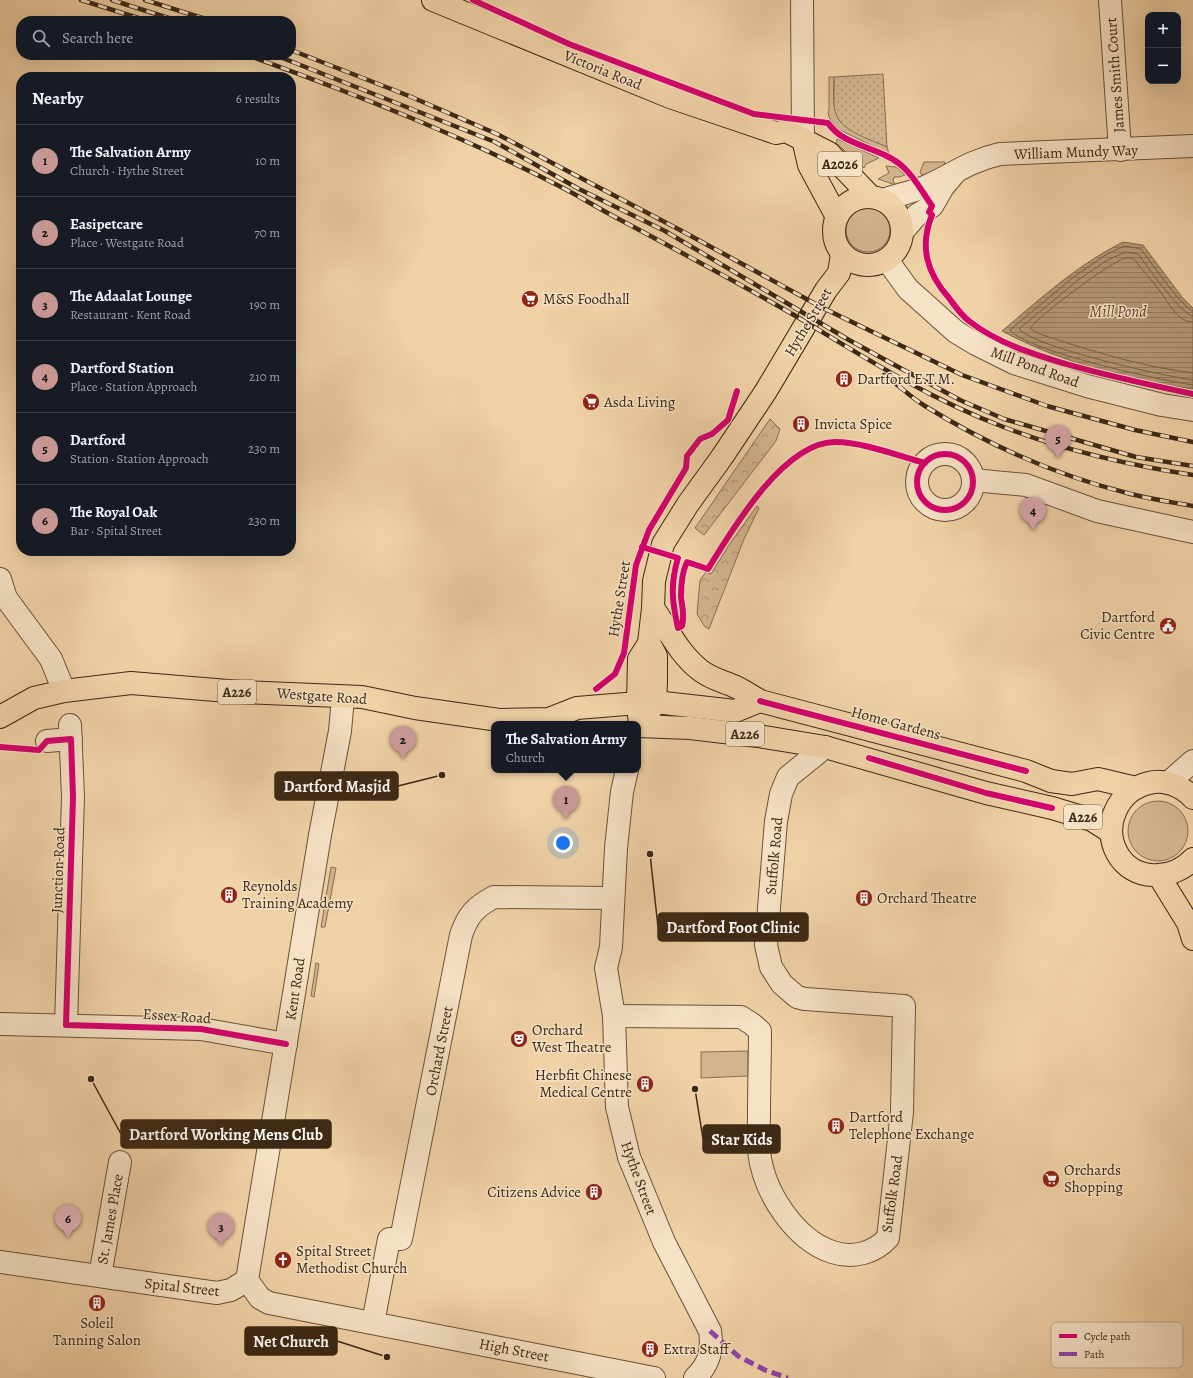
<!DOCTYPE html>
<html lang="en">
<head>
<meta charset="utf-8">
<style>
	body { margin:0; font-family:Alegreya,serif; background:#20242c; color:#f1f3f6 }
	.controls { position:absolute; right:12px; top:12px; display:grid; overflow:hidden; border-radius:8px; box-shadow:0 4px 16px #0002 }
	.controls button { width:36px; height:36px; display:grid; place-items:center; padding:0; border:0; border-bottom:1px solid #363941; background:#171b24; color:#f1f3f6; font:20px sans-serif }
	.you { position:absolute; left:563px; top:843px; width:14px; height:14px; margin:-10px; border:3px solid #fff; border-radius:50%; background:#1a73e8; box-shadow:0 0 0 6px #1a73e833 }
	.badge { display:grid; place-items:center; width:26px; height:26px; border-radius:50%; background:#c59692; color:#111; font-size:13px; font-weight:700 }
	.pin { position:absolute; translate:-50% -33px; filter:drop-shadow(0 1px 2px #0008) }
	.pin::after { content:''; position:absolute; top:21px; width:14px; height:12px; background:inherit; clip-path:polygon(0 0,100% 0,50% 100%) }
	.popup { position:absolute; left:491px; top:721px; width:150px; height:52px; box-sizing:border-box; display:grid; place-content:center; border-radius:8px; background:#171b24; filter:drop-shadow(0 1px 3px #0005); font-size:13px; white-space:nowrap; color:#9ea1a6 }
	.popup b { font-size:15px; color:#f1f3f6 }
	.popup::after { content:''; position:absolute; left:50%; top:100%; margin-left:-8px; border:8px solid transparent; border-top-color:#171b24 }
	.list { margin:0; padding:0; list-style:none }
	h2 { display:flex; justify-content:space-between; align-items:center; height:52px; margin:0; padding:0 16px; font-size:17px }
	h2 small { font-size:13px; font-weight:400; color:#9ea1a6 }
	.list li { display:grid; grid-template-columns:26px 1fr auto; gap:12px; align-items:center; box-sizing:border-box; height:72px; padding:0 16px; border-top:1px solid #363941 }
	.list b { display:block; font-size:15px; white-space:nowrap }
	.list p { margin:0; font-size:13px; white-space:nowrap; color:#9ea1a6 }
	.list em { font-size:13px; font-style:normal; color:#9ea1a6 }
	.icon { flex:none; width:22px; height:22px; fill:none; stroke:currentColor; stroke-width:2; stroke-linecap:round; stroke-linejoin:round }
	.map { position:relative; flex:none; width:1193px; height:1378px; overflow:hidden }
	.search { position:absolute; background:#171b24; box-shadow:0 4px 16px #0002; left:16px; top:16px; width:280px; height:44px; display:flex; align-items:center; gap:10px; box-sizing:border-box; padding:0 14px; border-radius:16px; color:#9ea1a6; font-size:15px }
	.panel { position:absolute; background:#171b24; box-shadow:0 4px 16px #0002; left:16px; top:72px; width:280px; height:484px; border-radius:16px }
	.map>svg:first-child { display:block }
	.green { fill:#d2b58e; stroke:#876e51 }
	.forest { fill:url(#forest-crowns); stroke:#876e51 }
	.park { fill:url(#park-dots); stroke:#876e51 }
	.water { fill:url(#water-rules); stroke:#836b4e }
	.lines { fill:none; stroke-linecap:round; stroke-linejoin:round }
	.shore { stroke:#786044; stroke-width:1 }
	.minor-casing { stroke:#695239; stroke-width:24 }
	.major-casing { stroke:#3c2814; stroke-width:24 }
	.minor { stroke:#f6e2c6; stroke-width:22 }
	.major { stroke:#f1d2a7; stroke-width:22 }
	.rail-casing { stroke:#3c2814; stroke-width:4.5 }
	.rail { stroke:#f6e2c6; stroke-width:3; stroke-dasharray:9; stroke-linecap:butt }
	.quiet { stroke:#8e44ad; stroke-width:5; stroke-dasharray:10 5; stroke-linecap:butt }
	.cycleway-casing { stroke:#f6e2c6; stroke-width:8 }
	.cycleway { stroke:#d6006c; stroke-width:6 }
	.labels { text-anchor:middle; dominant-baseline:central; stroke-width:3; stroke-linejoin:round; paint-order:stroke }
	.shield { fill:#f6e2c6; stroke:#746049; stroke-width:1 }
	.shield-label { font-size:14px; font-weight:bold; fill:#3c2814 }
	.street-label { font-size:15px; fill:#3c2814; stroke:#f6e2c6 }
	.poi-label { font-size:15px; fill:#3c2814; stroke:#f6e2c6; text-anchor:start }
	.water-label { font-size:16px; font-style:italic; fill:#604a31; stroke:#f6e2c6 }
	.key { fill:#f6e2c6; stroke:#beaa91; stroke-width:1 }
	.key-label { font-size:11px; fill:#3c2814 }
	.leader { fill:none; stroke:#3c2814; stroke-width:1.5 }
	.callout-dot { fill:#3c2814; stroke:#f6e2c6; stroke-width:1.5 }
	.callout { fill:#3c2814; stroke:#3c2814; stroke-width:1.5 }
	.callout-label { font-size:16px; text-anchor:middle; font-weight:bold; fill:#fff }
</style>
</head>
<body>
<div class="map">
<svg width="1193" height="1378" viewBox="0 0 1193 1378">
	<defs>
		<pattern id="forest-crowns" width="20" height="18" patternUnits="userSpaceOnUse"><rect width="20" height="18" fill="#d2b58e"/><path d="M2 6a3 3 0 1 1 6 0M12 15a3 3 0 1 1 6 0" fill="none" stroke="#ac9373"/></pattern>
		<pattern id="park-dots" width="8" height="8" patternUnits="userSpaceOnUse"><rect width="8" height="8" fill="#d2b58e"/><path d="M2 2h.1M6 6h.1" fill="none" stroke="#ac9373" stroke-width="1.8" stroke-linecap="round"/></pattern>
		<pattern id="water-rules" width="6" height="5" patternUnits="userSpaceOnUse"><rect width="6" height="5" fill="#b39875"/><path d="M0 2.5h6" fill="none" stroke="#937c5f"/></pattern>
	</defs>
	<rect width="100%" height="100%" fill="#f1d2a7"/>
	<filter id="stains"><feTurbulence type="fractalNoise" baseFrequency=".005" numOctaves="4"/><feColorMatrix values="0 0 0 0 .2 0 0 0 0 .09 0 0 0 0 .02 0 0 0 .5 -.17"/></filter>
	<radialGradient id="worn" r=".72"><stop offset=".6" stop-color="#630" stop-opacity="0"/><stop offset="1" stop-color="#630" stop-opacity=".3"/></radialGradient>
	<g class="green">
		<path d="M 829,77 L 834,77 C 834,87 832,102 836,111 C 843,132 870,138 887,147 L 889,154 L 838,129 L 830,119 L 828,113 L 829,110 Z"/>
		<path d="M 837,139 L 879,158 L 866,164 L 864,168 L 836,143 Z"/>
		<path d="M 924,162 L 945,162 L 944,167 L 926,176 L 922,175 L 920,172 Z"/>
		<path d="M 886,166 L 896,167 L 905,175 L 899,177 L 894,177 L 893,181 L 896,185 L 878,179 L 889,173 Z"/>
		<circle cx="868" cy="230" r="22"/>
		<circle cx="1158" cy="831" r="30"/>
		<path d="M 331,867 L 336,868 L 325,927 L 321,927 Z"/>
		<path d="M 316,963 L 319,964 L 314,997 L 311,996 Z"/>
		<path d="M 748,1051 L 748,1076 L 701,1078 L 701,1052 Z"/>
	</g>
	<g class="forest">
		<path d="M 770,419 L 780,429 L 776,441 L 704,535 L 695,528 Z"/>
		<path d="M 757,506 L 759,508 L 744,539 L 709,629 L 705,627 L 697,614 L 700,580 L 706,572 L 711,574 L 729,545 Z"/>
	</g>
	<path class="park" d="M 883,74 L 887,147 C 872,140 842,132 836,114 C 832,104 835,88 834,77 Z"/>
	<path class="water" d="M 1123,242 L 1143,245 L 1182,297 L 1193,308 L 1193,389 C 1128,380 1060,362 1002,331 C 1040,299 1078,264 1123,242 Z"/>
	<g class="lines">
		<g class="shore">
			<path d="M 1193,311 C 1184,310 1149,260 1141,249 L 1124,246 L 1104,256 L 1075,276 L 1010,330 C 1029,352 1160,380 1193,385"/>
			<path d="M 1193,316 C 1181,315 1147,266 1138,254 L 1125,252 L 1106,261 L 1078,280 L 1019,329 C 1036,348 1164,376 1193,380"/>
			<path d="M 1193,322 C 1178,322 1170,305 1162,294 C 1154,282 1143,272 1135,260 C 1133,259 1129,257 1126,258 C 1112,260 1039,316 1030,328 C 1036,334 1047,336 1055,339 C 1100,354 1146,367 1193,373"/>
		</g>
		<defs>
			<g id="minor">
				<path d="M 802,0 L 803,139"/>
				<path d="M 1110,0 L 1120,150"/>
				<path d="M 883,200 C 897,195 913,192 927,186 C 954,174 969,161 1000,154 L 1193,146"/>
				<path d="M 902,232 L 917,215 L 932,206 L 943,187 L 954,174"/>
				<path d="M 887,260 L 908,289 L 956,332 L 976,344 L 1014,363 L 1087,386 L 1162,405 L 1193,410"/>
				<circle cx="945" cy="482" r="28"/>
				<path d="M 973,480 L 1026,485 L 1097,511 L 1193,532"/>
				<path d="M 0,579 L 6,598 L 51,659 L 64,691"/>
				<path d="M 47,741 L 71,739"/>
				<path d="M 627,770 L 622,792 L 616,848 L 611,947 L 606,968 L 614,1016 L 617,1107 L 629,1157 L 664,1242 L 710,1331 C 713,1351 709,1364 695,1378"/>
				<path d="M 1168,783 L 1193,761"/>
				<path d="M 614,1016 L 741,1017 L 752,1024 L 760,1031 C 760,1059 759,1086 759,1114 C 759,1126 758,1139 759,1151 C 763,1191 794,1239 832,1252 C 853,1259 874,1253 888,1238 L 902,1112 L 904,1006 L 805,999 L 797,997 L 782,984 L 771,967 L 766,945 L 776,821 L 781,794 L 788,777 L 825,747"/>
				<path d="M 0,1024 L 201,1029 L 286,1044"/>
				<path d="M 66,1025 L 73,797 L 70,725"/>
				<path d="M 0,1262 L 217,1293 L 231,1290 L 247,1280"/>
				<path d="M 100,1276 L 120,1162"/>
				<path d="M 247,1280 L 320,835 L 340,731 L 343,698"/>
				<path d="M 247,1280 L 260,1298 L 269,1303 L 654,1378"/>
				<path d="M 373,1323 L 389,1239 L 401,1239 L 461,935 C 468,915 475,907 494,897 L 612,898"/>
			</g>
			<g id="major">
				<path d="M 433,0 L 670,97 L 776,133 L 786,131 L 829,153 L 871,197"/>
				<path d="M 803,139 L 809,165 L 837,217"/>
				<circle cx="868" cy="231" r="34"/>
				<path d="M 653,608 C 668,629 679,654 700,670 C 711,679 723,681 736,687 C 744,691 752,696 760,701 L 1026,771 L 1051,781 L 1072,784 L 1098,779 L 1136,788"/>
				<path d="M 648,714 L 655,702 L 656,682 L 656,656 L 649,643"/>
				<path d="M 0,717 L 34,698 L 64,691 L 131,683 L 240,692 L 362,697 L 415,708 L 499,720 L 549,719 L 577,708 L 638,703 L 655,702 L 735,711 L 760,701"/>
				<path d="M 638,726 L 690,728 L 758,736 L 825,747 L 986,793 L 1052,808 L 1092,820 L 1111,832"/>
				<path d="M 640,726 L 638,703 L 639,659 L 649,643 L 653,608 L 654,581 L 663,544 L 688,504 L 722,457 L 766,391 L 826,290 L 839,273 L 842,254"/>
				<path d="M 1193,798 C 1182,786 1165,779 1149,783 C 1118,790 1102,825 1117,853 C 1133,882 1172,881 1193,859"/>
				<path d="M 1159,876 L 1188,923 L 1193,939"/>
			</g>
		</defs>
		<use href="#minor" class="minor-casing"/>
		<use href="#major" class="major-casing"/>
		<use href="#minor" class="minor"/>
		<use href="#major" class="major"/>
		<defs>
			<g id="rail">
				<path d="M 81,0 L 148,21"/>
				<path d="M 112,0 L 178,21"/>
				<path d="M 145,0 L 212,21"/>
				<path d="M 291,50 L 409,96 L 497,134 L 680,230 L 823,308 L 962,375 L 1047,406 L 1135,430 L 1193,442"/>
				<path d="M 247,55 C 355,94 463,136 565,189 C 582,198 598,208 615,217 C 675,249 735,281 794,315 C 861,355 927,398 1001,426 C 1063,450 1128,465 1193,475"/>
				<path d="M 275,55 L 495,142 L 579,189 L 665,231 L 849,340 L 902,369 L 960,400 L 1004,419 L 1136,457 L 1193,466"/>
				<path d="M 884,375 C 898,384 910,397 925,406 C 988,445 1056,475 1127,493 C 1149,499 1171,502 1193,506"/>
			</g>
		</defs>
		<use href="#rail" class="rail-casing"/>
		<use href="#rail" class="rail"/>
		<path class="quiet" d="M 710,1331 L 738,1356 L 765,1370 L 788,1378"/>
		<defs>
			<g id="cycleway">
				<path d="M 473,0 L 569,44 L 754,114 L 828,123 C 844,147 881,147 902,166 C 914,176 923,193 932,206 L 929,212 L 932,215 C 919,247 927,273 949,298 C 955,306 961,315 969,321 C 997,343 1033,354 1066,364 C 1108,376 1150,385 1193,394"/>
				<circle cx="945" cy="482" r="28"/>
				<path d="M 642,547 L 678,558 C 670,585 672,601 678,628 L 682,626 C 685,615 682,607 681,597 C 681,586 682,572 687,562 L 708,569 C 732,530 784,441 836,442 C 862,442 899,456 925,463"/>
				<path d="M 596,689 L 615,674 L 624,653 L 636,565 L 649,530 L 686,468 L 687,456 L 700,439 L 712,434 L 728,420 L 737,391"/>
				<path d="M 760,701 L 1026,771"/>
				<path d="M 0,747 L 39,750 L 47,741 L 71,739 L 73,797 L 66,1025 L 201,1029 L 286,1044"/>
				<path d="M 869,758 L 986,793 L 1052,808"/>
			</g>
		</defs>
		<use href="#cycleway" class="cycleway-casing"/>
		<use href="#cycleway" class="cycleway"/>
	</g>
	<defs>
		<symbol id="supermarket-disc" viewBox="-11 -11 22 22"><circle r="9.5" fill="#8f2418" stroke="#f6e2c6"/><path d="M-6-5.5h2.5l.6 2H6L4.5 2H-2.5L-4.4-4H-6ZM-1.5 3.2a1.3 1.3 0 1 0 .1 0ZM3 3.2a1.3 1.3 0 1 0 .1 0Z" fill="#fff"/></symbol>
		<symbol id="building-disc" viewBox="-11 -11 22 22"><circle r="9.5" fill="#8f2418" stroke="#f6e2c6"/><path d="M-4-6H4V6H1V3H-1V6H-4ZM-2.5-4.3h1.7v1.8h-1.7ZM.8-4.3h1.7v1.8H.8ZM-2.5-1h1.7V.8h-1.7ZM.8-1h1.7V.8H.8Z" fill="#fff"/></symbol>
		<symbol id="civic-disc" viewBox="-11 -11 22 22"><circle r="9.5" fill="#8f2418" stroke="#f6e2c6"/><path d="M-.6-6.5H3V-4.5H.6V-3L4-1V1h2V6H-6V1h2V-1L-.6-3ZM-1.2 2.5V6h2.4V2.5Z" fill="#fff"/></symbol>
		<symbol id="theatre-disc" viewBox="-11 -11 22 22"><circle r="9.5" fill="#8f2418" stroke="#f6e2c6"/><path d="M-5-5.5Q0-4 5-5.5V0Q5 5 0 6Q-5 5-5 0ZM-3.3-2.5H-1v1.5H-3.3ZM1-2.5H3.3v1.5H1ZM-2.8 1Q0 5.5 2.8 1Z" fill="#fff"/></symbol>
		<symbol id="church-disc" viewBox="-11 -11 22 22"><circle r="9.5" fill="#8f2418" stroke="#f6e2c6"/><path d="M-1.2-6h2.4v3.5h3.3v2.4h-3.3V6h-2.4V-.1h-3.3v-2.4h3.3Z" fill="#fff"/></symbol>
	</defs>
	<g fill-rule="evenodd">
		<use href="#supermarket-disc" x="520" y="289" width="20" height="20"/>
		<use href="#building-disc" x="834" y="369" width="20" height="20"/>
		<use href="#supermarket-disc" x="581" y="392" width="20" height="20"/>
		<use href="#building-disc" x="791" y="414" width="20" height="20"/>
		<use href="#civic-disc" x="1158" y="616" width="20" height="20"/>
		<use href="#building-disc" x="219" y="885" width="20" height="20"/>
		<use href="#building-disc" x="854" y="888" width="20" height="20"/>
		<use href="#theatre-disc" x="509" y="1029" width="20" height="20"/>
		<use href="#building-disc" x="635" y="1074" width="20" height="20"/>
		<use href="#building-disc" x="826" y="1116" width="20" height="20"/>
		<use href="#supermarket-disc" x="1041" y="1169" width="20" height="20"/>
		<use href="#building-disc" x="584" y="1182" width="20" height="20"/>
		<use href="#church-disc" x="273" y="1250" width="20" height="20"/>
		<use href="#building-disc" x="87" y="1293" width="20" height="20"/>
		<use href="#building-disc" x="640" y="1339" width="20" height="20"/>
	</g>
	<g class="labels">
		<g class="shield">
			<rect x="818" y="152" width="44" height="24" rx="3"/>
			<rect x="218" y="680" width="38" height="24" rx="3"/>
			<rect x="726" y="722" width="38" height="24" rx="3"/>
			<rect x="1064" y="805" width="38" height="24" rx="3"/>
		</g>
		<g class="shield-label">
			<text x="840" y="164">A2026</text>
			<text x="237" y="692">A226</text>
			<text x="745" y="734">A226</text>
			<text x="1083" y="817">A226</text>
		</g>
		<g class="street-label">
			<text transform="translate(603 70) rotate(22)">Victoria Road</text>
			<text transform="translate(1115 75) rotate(-94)">James Smith Court</text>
			<text transform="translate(1076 152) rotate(-2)">William Mundy Way</text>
			<text transform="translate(808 322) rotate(-59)">Hythe Street</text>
			<text transform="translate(1035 367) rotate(20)">Mill Pond Road</text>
			<text transform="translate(619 599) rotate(-81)">Hythe Street</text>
			<text transform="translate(322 696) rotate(4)">Westgate Road</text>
			<text transform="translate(896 723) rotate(15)">Home Gardens</text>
			<text transform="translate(774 856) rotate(-85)">Suffolk Road</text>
			<text transform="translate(58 870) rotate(-88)">Junction Road</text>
			<text transform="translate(295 989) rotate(-81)">Kent Road</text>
			<text transform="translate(177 1016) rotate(4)">Essex Road</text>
			<text transform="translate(439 1051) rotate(-79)">Orchard Street</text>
			<text transform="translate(639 1178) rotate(70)">Hythe Street</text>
			<text transform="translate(892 1194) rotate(-82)">Suffolk Road</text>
			<text transform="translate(110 1219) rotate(-80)">St. James Place</text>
			<text transform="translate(182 1287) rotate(6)">Spital Street</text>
			<text transform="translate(514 1350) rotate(11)">High Street</text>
		</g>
		<g class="poi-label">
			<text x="543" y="299">M&amp;S Foodhall</text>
			<text x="857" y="379">Dartford E.T.M.</text>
			<text x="604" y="402">Asda Living</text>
			<text x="814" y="424">Invicta Spice</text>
			<text x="1155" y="617" text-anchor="end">Dartford<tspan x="1155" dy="17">Civic Centre</tspan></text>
			<text x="242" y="886">Reynolds<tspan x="242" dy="17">Training Academy</tspan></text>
			<text x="877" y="898">Orchard Theatre</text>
			<text x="532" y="1030">Orchard<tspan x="532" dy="17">West Theatre</tspan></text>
			<text x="632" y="1075" text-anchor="end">Herbfit Chinese<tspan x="632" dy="17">Medical Centre</tspan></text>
			<text x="849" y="1117">Dartford<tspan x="849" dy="17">Telephone Exchange</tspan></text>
			<text x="1064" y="1170">Orchards<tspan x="1064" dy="17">Shopping</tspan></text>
			<text x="581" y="1192" text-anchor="end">Citizens Advice</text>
			<text x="296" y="1251">Spital Street<tspan x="296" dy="17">Methodist Church</tspan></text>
			<text x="97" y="1323" text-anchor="middle">Soleil<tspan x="97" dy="17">Tanning Salon</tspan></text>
			<text x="663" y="1349">Extra Staff</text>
		</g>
		<g class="water-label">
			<text x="1118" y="312">Mill Pond</text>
		</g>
	</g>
	<rect x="1051" y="1322" width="132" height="46" rx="6" class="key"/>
	<rect x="1059" y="1334" width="18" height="4" fill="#d6006c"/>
	<rect x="1059" y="1352" width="18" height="4" fill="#8e44ad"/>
	<g class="key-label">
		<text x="1084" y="1340">Cycle path</text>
		<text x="1084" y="1358">Path</text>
	</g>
	<path class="leader" d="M442 775L398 786M650 854L658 927M91 1079L121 1134M695 1089L703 1139M387 1357L337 1341"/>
	<g class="callout-dot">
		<circle cx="442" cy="775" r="4"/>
		<circle cx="650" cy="854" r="4"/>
		<circle cx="91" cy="1079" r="4"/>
		<circle cx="695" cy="1089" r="4"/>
		<circle cx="387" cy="1357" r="4"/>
	</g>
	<g class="callout">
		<rect x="275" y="772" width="123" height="28" rx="4"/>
		<rect x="658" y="913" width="150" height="28" rx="4"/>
		<rect x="121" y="1120" width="210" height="28" rx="4"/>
		<rect x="703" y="1125" width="77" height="28" rx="4"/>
		<rect x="245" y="1327" width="92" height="28" rx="4"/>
	</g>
	<g class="callout-label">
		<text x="337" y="792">Dartford Masjid</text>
		<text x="733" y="933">Dartford Foot Clinic</text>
		<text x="226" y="1140">Dartford Working Mens Club</text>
		<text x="742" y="1145">Star Kids</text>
		<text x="291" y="1347">Net Church</text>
	</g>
	<rect width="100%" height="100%" filter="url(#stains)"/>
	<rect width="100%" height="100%" fill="url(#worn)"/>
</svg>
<div class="controls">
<button>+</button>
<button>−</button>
</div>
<div class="you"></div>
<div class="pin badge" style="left:566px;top:819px">1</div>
<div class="popup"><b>The Salvation Army</b>Church</div>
<div class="pin badge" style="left:403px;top:759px">2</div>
<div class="pin badge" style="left:221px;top:1246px">3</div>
<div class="pin badge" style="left:1033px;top:530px">4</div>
<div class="pin badge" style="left:1058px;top:458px">5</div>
<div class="pin badge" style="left:68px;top:1238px">6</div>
<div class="search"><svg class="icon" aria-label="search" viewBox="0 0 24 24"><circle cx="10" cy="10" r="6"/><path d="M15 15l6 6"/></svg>Search here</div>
<section class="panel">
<h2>Nearby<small>6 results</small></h2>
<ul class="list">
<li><span class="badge">1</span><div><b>The Salvation Army</b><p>Church · Hythe Street</p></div><em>10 m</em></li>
<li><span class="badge">2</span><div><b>Easipetcare</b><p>Place · Westgate Road</p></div><em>70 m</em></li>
<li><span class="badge">3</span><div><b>The Adaalat Lounge</b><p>Restaurant · Kent Road</p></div><em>190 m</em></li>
<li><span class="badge">4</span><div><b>Dartford Station</b><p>Place · Station Approach</p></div><em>210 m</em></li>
<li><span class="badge">5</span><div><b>Dartford</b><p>Station · Station Approach</p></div><em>230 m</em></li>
<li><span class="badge">6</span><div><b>The Royal Oak</b><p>Bar · Spital Street</p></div><em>230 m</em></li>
</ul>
</section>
</div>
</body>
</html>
